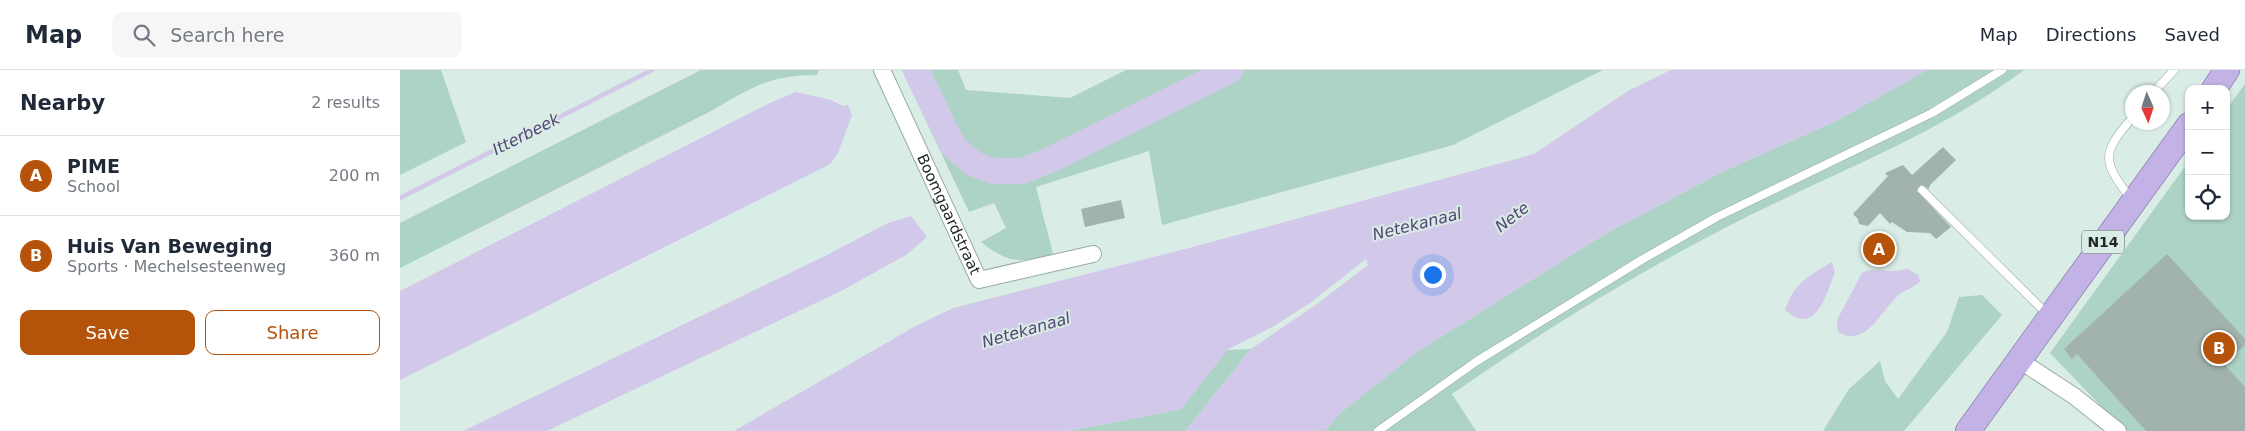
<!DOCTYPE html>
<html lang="en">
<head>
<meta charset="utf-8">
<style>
	body { margin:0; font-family:"DejaVu Sans",sans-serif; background:#f6f6f7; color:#1f2937 }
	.controls { position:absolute; right:15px; top:15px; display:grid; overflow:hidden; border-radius:10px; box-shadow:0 1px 4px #0004 }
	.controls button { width:45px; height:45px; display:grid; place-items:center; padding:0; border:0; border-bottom:1px solid #e0e1e3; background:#fff; color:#1f2937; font:25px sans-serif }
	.compass { position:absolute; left:1725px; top:15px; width:45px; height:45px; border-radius:50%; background:#fff; box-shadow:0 1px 4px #0004; rotate:177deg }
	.you { position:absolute; left:1032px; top:204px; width:18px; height:18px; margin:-12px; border:4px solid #fff; border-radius:50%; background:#1a73e8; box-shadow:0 0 0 8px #1a73e833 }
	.badge { display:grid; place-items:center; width:32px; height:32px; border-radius:50%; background:#b45309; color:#fff; font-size:16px; font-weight:700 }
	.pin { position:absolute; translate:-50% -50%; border:2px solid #fff; box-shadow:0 1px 5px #0006 }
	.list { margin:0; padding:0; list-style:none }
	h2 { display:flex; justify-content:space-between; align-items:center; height:65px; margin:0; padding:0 20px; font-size:21px }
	h2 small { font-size:16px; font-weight:400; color:#747a83 }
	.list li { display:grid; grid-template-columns:32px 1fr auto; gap:15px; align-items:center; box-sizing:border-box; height:80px; padding:0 20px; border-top:1px solid #e0e1e3 }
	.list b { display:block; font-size:19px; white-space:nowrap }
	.list p { margin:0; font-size:16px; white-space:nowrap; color:#747a83 }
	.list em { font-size:16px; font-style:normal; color:#747a83 }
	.actions { display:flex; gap:10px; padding:15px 20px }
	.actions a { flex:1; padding:11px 0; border:1px solid #b45309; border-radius:10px; text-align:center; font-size:18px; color:#b45309 }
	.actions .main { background:#b45309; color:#fff }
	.icon { flex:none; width:28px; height:28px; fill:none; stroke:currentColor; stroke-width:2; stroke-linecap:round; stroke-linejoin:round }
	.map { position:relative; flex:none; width:1845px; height:361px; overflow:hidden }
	header { display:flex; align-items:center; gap:30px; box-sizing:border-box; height:70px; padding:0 25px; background:#fff; border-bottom:1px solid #e0e1e3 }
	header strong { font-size:24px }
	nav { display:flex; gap:28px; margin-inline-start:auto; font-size:18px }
	.search { width:350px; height:45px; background:#f6f6f7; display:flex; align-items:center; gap:12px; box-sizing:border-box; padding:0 18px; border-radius:10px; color:#747a83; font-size:19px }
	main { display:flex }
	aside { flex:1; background:#fff }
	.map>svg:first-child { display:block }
	.green { fill:#acd3c5 }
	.water { fill:#d1c8ea }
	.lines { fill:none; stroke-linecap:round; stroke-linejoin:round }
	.stream { stroke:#d1c8ea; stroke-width:4.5 }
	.river { stroke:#d1c8ea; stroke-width:26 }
	.building { fill:#a1b3ac }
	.service-casing { stroke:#98aaa3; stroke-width:9 }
	.minor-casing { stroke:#98aaa3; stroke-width:18 }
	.primary-casing { stroke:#6f5f97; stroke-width:26 }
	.service { stroke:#fff; stroke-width:8 }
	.minor { stroke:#fff; stroke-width:16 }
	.primary { stroke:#c2b2e6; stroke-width:25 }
	.labels { text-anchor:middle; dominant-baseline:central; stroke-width:4; stroke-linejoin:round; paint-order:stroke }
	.shield { fill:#d9ece5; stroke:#57615d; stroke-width:1 }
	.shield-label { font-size:14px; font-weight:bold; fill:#1f2623 }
	.street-label { font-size:15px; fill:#1f2623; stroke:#d9ece5 }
	.water-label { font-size:16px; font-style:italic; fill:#544675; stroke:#d9ece5 }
</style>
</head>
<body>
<header>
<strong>Map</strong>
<div class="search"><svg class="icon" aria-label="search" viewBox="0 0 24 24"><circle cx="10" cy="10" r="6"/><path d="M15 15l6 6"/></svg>Search here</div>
<nav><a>Map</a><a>Directions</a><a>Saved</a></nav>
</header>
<main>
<aside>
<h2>Nearby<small>2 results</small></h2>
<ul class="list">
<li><span class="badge">A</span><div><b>PIME</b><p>School</p></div><em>200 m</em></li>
<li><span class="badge">B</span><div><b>Huis Van Beweging</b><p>Sports · Mechelsesteenweg</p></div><em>360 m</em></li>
</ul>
<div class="actions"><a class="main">Save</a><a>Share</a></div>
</aside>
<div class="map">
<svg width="1845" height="361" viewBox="0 0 1845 361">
	<rect width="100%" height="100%" fill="#d9ece5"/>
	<g class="green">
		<path d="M 0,0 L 41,0 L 66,72 L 0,105 Z"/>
		<path d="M 301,0 L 419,0 L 417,5 C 371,5 352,17 313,40 L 0,198 L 0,153 Z"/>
		<path d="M 502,0 L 558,0 L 566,20 L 670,28 L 726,0 L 1203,0 L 1053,75 L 762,155 L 749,81 L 636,117 L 653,184 C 620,193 609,194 581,172 L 606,158 L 594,133 L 569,142 Z"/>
		<path d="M 1527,0 L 1624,0 C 1533,68 1424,106 1323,159 C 1230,207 1138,264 1052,324 L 1076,361 L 925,361 L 939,344 L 1017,282 L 1205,164 L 1320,103 L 1436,51 Z"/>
		<path d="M 1845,14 L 1845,361 L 1725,361 L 1650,283 L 1789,91 L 1789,146 L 1826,146 L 1826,40 Z"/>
		<path d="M 1582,225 L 1602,245 L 1504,361 L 1423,361 L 1449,319 L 1480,291 L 1485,311 L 1498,329 L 1547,262 L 1559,227 Z"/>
		<path d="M 851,279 L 785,361 L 670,361 L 781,339 L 827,280 Z"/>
	</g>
	<g class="water">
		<path d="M 1271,0 L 1527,0 L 1436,51 L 1320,103 L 1205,164 L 1017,282 L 939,344 L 925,361 L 785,361 L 851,279 L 917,234 L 968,195 L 966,189 L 910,233 L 874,256 L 827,280 L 781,339 L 670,361 L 334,361 L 514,257 L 553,238 L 789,178 L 1134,84 L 1228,21 Z"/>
		<path d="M 396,22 L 431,30 L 443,36 L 448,35 L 452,45 L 438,83 L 430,94 L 0,310 L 0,221 L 370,33 Z"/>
		<path d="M 511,146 L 527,167 L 506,185 L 441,221 L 147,361 L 63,361 L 425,186 L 488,153 Z"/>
		<path d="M 1432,192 L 1435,202 C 1426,224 1416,268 1385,240 C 1394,213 1409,206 1432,192 Z"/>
		<path d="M 1508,199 L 1518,205 L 1520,211 C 1514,218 1507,219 1500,224 C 1481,239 1467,279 1438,262 L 1437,250 L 1462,203 L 1470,200 L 1495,201 Z"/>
	</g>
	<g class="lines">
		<path class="stream" d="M 0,128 L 252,0"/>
		<path class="river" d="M 516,0 L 553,76 L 574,94 L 594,101 L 622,101 L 652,89 L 830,0"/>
	</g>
	<g class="building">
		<path d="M 1543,77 L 1556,90 L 1530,115 L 1529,119 L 1521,115 L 1517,121 L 1551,157 L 1536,169 L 1530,163 L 1507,162 L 1492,152 L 1490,154 L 1480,143 L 1468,156 L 1459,154 L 1458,149 L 1453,144 L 1488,106 L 1485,103 L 1503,95 L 1512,105 Z"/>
		<path d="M 721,130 L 725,148 L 685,157 L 681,139 Z"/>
		<path d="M 1767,184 L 1845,269 L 1845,275 L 1824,294 L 1845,317 L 1845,361 L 1746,361 L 1677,284 L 1672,289 L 1664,279 Z"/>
	</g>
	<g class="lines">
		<defs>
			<g id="service">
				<path d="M 1754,22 L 1774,0"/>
				<path d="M 1522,120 L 1647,244"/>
				<path d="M 1731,129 C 1702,91 1701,84 1732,48"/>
				<path d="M 978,361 L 1077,291 L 1243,189 L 1317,147 L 1532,43 L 1602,0"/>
			</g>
			<g id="minor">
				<path id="s1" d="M 482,0 L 579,210 L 693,184"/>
				<path d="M 1619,290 L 1674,326 L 1718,361"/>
			</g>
			<g id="primary">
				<path d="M 1814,19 L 1827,0"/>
				<path d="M 1568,361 L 1789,55"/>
			</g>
		</defs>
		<use href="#service" class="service-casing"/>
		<use href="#minor" class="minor-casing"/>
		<use href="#primary" class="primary-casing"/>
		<use href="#service" class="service"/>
		<use href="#minor" class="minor"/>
		<use href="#primary" class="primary"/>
	</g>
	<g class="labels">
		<rect class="shield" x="1682" y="160.5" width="42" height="23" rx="4"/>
		<g class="shield-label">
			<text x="1703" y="172">N14</text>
		</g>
		<g class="street-label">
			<text stroke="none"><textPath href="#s1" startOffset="159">Boomgaardstraat</textPath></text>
		</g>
		<g class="water-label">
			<text transform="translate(126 64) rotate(-27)">Itterbeek</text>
			<text transform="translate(1112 147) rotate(-38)">Nete</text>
			<text transform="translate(1017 154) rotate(-14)">Netekanaal</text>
			<text transform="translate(626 260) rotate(-16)">Netekanaal</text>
		</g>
	</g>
</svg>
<div class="controls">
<button>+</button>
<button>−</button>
<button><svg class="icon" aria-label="locate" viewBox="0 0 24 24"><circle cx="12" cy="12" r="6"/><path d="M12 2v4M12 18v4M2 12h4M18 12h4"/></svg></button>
</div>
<svg class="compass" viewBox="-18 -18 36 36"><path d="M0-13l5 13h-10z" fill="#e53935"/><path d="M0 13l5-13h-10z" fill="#747a83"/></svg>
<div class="you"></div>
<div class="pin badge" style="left:1479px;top:179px">A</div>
<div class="pin badge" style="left:1819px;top:278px">B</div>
</div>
</main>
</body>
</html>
